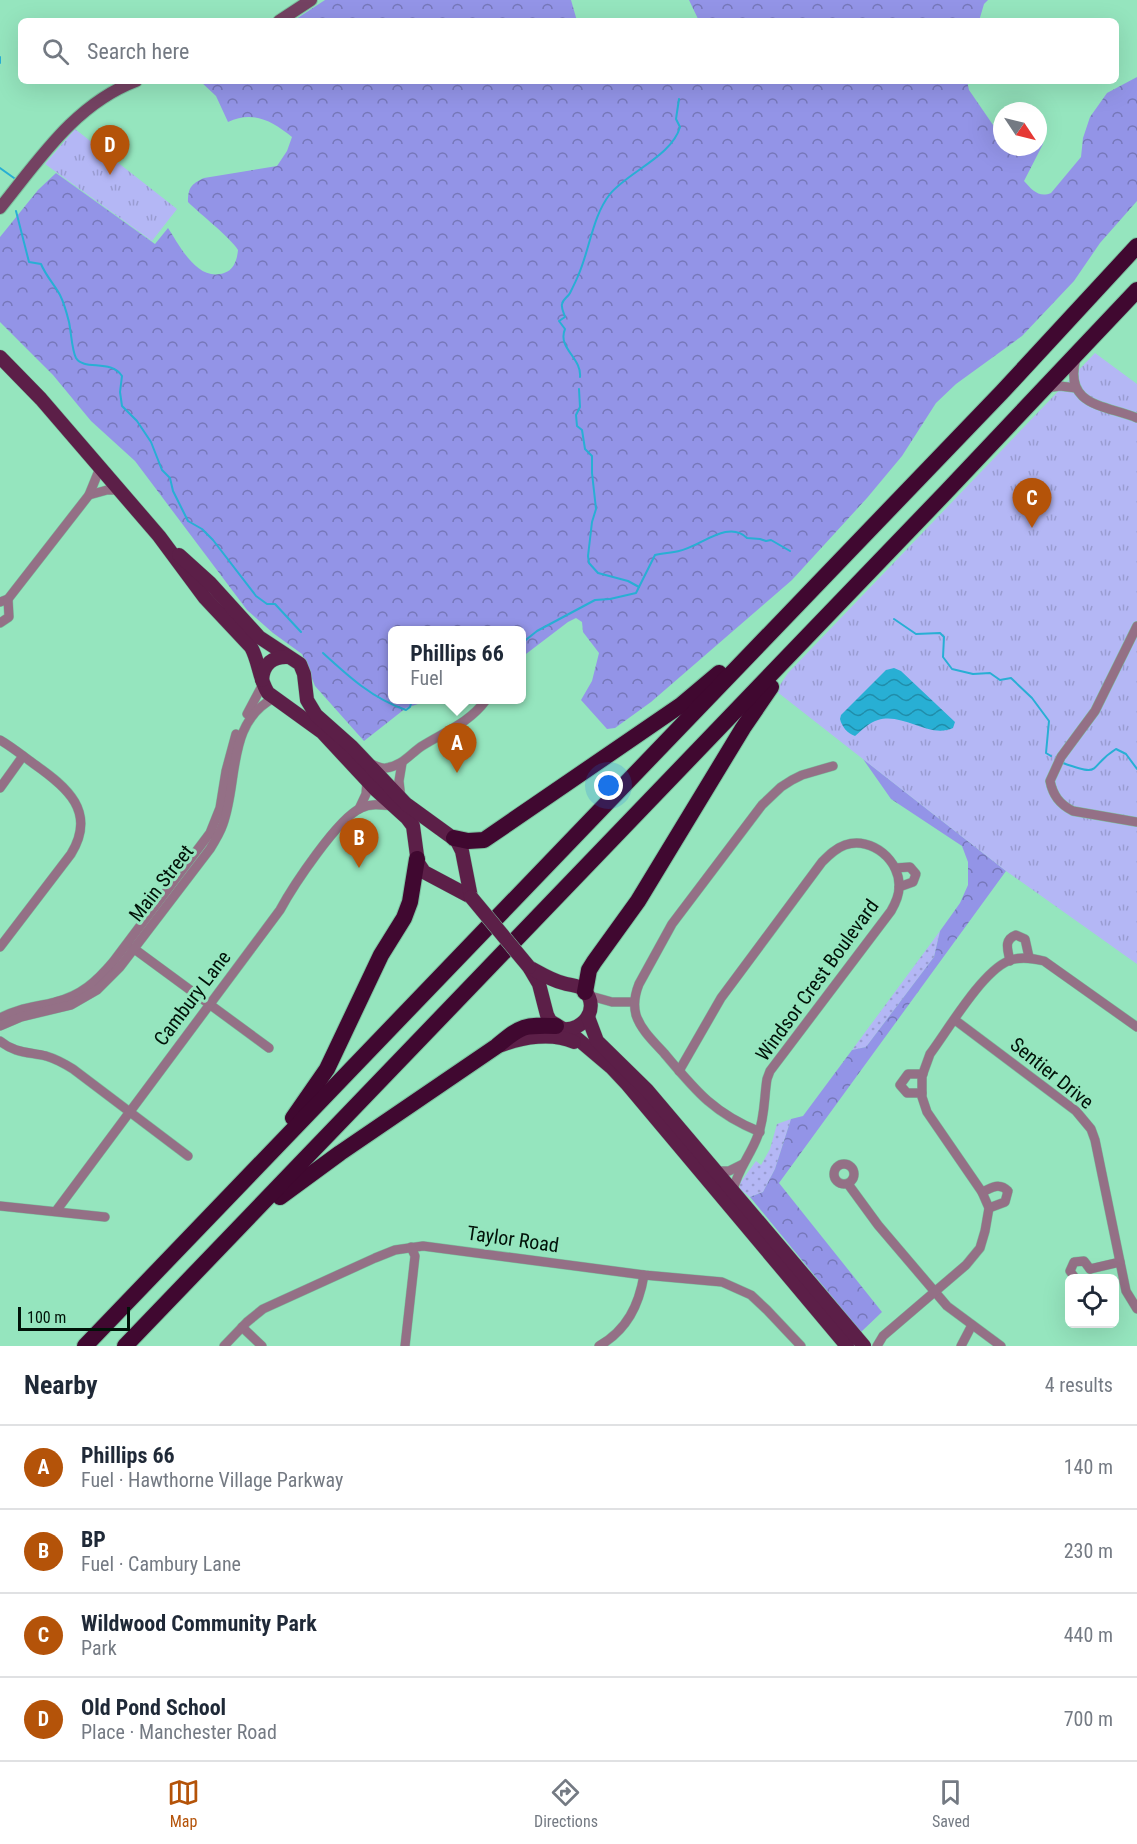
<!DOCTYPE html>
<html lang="en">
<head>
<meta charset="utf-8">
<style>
	body { margin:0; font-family:"Roboto Condensed",sans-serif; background:#f2f2f3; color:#1f2937 }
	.controls { position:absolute; right:18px; bottom:18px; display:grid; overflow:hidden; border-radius:9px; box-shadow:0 6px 24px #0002 }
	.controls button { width:54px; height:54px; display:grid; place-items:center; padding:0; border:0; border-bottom:2px solid #e0e1e3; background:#fff; color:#1f2937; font:30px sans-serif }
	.compass { position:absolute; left:993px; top:102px; width:54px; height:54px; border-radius:50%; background:#fff; box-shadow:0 6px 24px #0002; rotate:125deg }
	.scale { position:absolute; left:18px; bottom:15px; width:112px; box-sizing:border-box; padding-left:6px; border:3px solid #001208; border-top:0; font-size:16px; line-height:21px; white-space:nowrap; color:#001208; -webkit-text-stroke:4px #95e5be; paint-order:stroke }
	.you { position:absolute; left:609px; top:786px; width:21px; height:21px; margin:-15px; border:4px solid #fff; border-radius:50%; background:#1a73e8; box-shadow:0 0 0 9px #1a73e833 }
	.badge { display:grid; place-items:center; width:39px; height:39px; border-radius:50%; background:#b45309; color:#fff; font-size:20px; font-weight:700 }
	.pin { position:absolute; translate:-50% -50px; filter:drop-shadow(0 2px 3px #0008) }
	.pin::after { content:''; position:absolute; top:32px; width:21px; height:18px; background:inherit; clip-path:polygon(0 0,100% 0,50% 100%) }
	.popup { position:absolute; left:388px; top:626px; width:138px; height:78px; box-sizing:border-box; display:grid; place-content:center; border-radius:9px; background:#fff; filter:drop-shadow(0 2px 4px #0005); font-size:20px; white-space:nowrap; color:#747a83 }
	.popup b { font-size:22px; color:#1f2937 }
	.popup::after { content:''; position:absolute; left:50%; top:100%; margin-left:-12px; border:12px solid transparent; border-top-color:#fff }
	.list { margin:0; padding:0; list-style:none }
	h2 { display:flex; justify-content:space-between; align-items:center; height:78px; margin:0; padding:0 24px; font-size:26px }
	h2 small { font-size:20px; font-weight:400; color:#747a83 }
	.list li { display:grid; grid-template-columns:39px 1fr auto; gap:18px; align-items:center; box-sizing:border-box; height:84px; padding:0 24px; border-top:2px solid #e0e1e3 }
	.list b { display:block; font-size:22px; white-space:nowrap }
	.list p { margin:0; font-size:20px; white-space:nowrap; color:#747a83 }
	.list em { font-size:20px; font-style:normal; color:#747a83 }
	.icon { flex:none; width:33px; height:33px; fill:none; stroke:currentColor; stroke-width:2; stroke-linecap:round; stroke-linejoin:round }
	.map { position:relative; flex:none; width:1137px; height:1346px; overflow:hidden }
	.search { position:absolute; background:#fff; box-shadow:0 6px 24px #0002; left:18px; right:18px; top:18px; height:66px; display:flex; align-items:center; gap:15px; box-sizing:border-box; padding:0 21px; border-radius:9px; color:#747a83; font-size:22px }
	.sheet { height:414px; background:#fff }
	nav { display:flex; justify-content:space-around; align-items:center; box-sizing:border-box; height:84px; border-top:2px solid #e0e1e3; background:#fff; font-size:16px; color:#747a83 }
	nav a { display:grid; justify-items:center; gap:3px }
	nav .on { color:#b45309 }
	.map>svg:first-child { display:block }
	.grass { fill:url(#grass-dots) }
	.forest { fill:url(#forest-crowns) }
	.park { fill:url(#park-tufts) }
	.water { fill:url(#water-waves) }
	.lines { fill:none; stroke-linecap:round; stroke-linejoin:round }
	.stream { stroke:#28afd4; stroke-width:2 }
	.street-casing { stroke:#7dc3a1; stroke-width:10 }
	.secondary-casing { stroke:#7dc3a1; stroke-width:14 }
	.primary-casing { stroke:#7dc3a1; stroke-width:15 }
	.highway-casing { stroke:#7dc3a1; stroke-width:18 }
	.street { stroke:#947086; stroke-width:9 }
	.secondary { stroke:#744262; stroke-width:12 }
	.primary { stroke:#5c1f48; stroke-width:14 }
	.highway { stroke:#400830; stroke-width:16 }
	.primary-bridge-casing { stroke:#7dc3a1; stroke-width:15; stroke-linecap:butt }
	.primary-bridge { stroke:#5c1f48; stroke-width:14 }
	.labels { text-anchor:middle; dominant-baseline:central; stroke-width:6; stroke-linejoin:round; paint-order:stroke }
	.street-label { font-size:20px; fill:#001208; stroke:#95e5be }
</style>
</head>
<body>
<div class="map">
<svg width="1137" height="1346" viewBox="0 0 1137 1346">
	<defs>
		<pattern id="grass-dots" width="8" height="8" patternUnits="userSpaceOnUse" patternTransform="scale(1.5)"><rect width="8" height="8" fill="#b4b7f5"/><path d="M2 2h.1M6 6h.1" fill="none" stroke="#999cd1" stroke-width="1.8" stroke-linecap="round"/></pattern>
		<pattern id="forest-crowns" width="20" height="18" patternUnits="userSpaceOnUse" patternTransform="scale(1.5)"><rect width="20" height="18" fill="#9394e7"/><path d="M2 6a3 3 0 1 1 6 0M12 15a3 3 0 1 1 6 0" fill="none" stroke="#7677b9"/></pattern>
		<pattern id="park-tufts" width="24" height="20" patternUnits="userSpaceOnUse" patternTransform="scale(1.5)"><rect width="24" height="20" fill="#b4b7f5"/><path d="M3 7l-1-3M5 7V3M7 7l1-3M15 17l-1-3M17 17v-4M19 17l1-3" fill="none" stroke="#999cd1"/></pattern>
		<pattern id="water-waves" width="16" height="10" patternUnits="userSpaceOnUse" patternTransform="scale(1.5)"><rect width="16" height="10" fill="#28afd4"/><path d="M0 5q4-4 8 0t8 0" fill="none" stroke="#208daa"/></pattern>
	</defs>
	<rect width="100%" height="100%" fill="#95e5be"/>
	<g class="grass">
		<path d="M 940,931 L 934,957 L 866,1047 L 852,1050 Z"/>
		<path d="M 791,1119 L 775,1169 L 763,1192 L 750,1197 L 740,1189 L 740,1183 L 756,1161 L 761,1165 L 770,1149 L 777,1124 Z"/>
	</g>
	<g class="forest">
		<path d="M 325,0 L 571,0 L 577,21 L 293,21 Z"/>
		<path d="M 689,0 L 988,0 L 984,4 L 979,21 L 699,21 Z"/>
		<path d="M 1137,77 L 1137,201 L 1100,243 L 1074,281 L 1022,336 L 956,384 L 936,403 L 902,456 L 867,498 L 792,580 L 651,702 L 615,728 L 607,729 L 581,700 L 592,681 L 599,653 L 583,632 L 582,622 L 576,618 L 568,622 L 522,657 L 522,630 L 392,630 L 392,700 L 430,700 L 406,708 L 364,741 L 315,686 L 302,654 L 273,633 L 247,610 L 135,461 L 91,421 L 53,375 L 0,322 L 0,237 L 38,190 L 56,173 L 155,244 L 168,228 C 180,246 197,282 224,273 C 234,270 237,260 238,250 C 231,238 200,214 188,202 C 188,188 191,184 204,178 L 277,166 L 287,151 L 292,137 C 272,121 253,110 228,122 L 216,96 L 200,81 L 967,81 L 969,90 L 1002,138 L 1002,147 L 1038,147 L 1038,131 L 1042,135 L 1043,144 L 1024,181 C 1032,190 1039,198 1051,193 L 1081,157 L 1083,138 L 1090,117 L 1107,93 Z"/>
		<path d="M 863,759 L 1006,871 L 779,1183 L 882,1312 L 861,1332 L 750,1197 L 763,1192 L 775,1169 L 791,1119 L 803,1116 L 852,1050 L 866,1047 L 934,957 L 940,931 L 960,903 L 968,885 L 968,862 L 962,846 L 891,799 Z"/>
	</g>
	<g class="park">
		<path d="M 75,129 L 177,209 L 152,241 L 45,164 Z"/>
		<path d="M 1095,353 L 1137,384 L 1137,964 L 1006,871 L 776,691 L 788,673 Z"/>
	</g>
	<path class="water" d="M 894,668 L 901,671 L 955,722 L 953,728 C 929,739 903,712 878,720 C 870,722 862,730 855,736 C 847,733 842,727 840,719 L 841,715 L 886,670 Z"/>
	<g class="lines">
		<g class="stream">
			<path d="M 0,57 L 0,63"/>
			<path d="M 0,168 L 14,178"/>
			<path d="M 16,211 L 29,262 L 41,264 C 46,276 54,284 60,295 C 64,303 67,314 69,322 C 71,331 72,351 76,358 C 84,371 111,359 122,376 L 120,392 L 122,406 L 137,421 L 151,442 L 162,470 L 170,478 L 173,491 L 188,521 L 202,529 L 213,540 L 256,596 L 267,604 L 275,604 L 301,632"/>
			<path d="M 580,377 C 582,358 557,348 565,329 L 559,321 L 565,317 C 564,313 561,308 562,304 C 563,299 568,297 570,293 C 573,287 576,281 578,276 C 590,249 592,217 610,194 C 628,172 672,156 680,127 L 676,119 L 679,99"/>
			<path d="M 579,389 L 580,407 L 576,415 L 577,426 L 582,430 L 585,449 L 592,456 L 592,473 L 596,509 L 592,522 L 588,556 L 589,563 L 598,573 L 628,581 L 639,587"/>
			<path d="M 894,619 L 916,634 L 940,633 L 944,637 L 943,657 L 952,669 L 973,674 L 990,673 L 1000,680 L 1011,678 L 1032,698 L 1049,721 L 1046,753 L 1051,756"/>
			<path d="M 522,643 L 537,631 L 595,600 L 610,599 L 636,593 L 655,555 C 663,553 671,553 679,551 C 700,547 728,519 747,538 L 760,539 L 766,541 L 771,540 L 790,551"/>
			<path d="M 323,653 C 348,676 373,699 406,710 L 410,707 L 412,700"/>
			<path d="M 1063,763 C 1104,778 1087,767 1116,749 L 1126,754 L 1137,769"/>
		</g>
		<defs>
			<g id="street">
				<path d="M 1076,358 C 1063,407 1106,405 1137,418"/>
				<path d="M 1046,388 L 1060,386 L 1076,388"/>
				<path d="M 89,495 L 107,490 L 119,490"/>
				<path d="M 0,602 L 8,599 L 89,495 L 100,468"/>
				<path d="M 0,623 L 9,617 L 8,599"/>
				<path d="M 1137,626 L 1095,711 L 1061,757 L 1050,781 C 1053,795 1059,804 1073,811 L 1137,822"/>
				<path d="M 247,714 L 263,684"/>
				<path d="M 0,740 C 12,747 23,756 34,764 C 67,787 97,812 71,854 L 0,947"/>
				<path d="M 369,763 C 374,765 381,769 386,768 C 402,766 410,754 422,746 C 446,731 469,723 486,700"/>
				<path d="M 0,788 L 23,756"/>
				<path d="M 401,799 L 399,781 L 402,763"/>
				<path d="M 359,809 L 366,794 L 367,781"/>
				<path d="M 895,868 L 910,867 L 916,874 L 913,882 L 899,887"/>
				<path d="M 133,948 L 269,1048"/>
				<path d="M 1010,961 C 1008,950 1003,940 1016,935 L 1025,939 L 1029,957"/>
				<path d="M 587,995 L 612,1002 L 634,1002"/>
				<path d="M 0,1018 C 18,1008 36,1007 55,1002 C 81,996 97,981 113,962 L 210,833 L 220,808 L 226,771 L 236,734"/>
				<path d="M 955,1020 L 1076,1111 L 1091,1129 L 1095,1140 L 1126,1291 L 1137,1309"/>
				<path d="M 0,1026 L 21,1017 L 71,1005 L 97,990 L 120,967 L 210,849 C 215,841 220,833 223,824 C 239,780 226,721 276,697"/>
				<path d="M 0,1041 C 14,1053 29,1052 46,1056 C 56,1059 65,1064 73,1069 L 188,1156"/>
				<path d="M 679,1071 L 721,998 L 822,862 C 829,855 836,848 845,845 C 872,836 901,861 899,888 C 899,896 895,904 891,911 L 770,1071 L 767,1079 C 764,1097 765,1117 758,1135 C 751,1155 737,1170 733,1191"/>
				<path d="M 922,1093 L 907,1093 L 900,1085 L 908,1074 L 923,1074"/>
				<path d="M 760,1132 C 713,1113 695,1090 664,1053 C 654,1042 641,1030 636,1015 C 633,1004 635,994 639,984 L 672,924 L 762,805 L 781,787 L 792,780 L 802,775 L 833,766"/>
				<circle cx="844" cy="1174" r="10"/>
				<path d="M 716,1171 L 729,1171 L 743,1164"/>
				<path d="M 848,1184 L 878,1225 L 947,1306 L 1001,1346"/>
				<path d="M 982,1192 C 992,1188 999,1182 1008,1191 L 1005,1202 L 989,1208"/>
				<path d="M 0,1206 L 105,1217"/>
				<path d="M 56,1211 L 280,910 C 293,886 338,818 361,808 C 372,803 382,805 393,806"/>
				<path d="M 1090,1269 L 1120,1262"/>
				<path d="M 1075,1278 L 1070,1271 L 1074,1262 L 1084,1261 L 1090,1269"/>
				<path d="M 242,1327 L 262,1346"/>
				<path d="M 224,1346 L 247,1322 L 263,1309 L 375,1258 L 395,1250 L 423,1246 L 644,1275 L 722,1282 L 751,1295 L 767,1310 L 801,1346"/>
				<path d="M 405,1346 L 415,1256 L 411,1247"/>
				<path d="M 599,1346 C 627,1330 639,1305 644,1275"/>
				<path d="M 877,1346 L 883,1336 L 966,1265 L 980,1248 L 985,1231 L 989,1208 L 982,1192 L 927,1112 L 922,1097 L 922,1076 L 930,1054 C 948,1030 981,973 1008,961 C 1020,956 1032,958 1044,961 L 1137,1027"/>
				<path d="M 961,1346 L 972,1325"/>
			</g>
			<g id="secondary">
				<path d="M 279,21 L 311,0"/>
				<path d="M 0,208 C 39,160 75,104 136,81"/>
			</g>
			<g id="primary">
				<path d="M 0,357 L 41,399 L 159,536 L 205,598 L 251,647 C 259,661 259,679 268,693 L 322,732 L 375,789 L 407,818 L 413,826 L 418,863 L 424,872 L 471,897"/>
				<path d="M 179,555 L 210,583 L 259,637 L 300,664 L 304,674 L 307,700 L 316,715 L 352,747 L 406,804 L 457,841 L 462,851 L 471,897"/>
				<path d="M 262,680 C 263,664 273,656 288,657"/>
				<path d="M 529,967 L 539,984 L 547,1015 L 550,1021 L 573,1035 L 612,1068 L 627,1084 L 847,1346"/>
				<path d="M 529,967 C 540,973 551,980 563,983 C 571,986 578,984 585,991 C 600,1009 583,1031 563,1029"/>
				<path d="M 588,1017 L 597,1041 L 647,1090 L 864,1346"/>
				<path d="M 502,1045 C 523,1037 552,1032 574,1042"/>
			</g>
			<g id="highway">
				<path d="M 454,838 L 468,841 L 484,840 L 681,705 L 719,673"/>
				<path d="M 585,992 L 589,970 L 594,962 L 638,901 L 743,728 L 771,687"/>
				<path d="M 293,1118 L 327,1069 L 381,955 L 404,918 L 410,902 L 417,859"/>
				<path d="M 280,1197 L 340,1153 L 497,1046 C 522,1025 524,1025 556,1026"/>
				<path d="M 85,1346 L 1002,392 L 1137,246"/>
				<path d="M 125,1346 L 946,492 L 1137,290"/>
			</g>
		</defs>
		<use href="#street" class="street-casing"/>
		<use href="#secondary" class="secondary-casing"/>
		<use href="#primary" class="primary-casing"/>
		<use href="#highway" class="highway-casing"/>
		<use href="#street" class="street"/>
		<use href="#secondary" class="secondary"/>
		<use href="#primary" class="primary"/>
		<use href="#highway" class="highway"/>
		<defs>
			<path id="primary-bridge" d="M 471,897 L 529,967"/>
		</defs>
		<use href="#primary-bridge" class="primary-bridge-casing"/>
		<use href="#primary-bridge" class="primary-bridge"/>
	</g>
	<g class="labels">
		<g class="street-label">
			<text transform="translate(161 883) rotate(-52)">Main Street</text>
			<text transform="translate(817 980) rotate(-54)">Windsor Crest Boulevard</text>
			<text transform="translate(192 998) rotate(-53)">Cambury Lane</text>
			<text transform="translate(1052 1073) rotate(39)">Sentier Drive</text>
			<text transform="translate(513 1239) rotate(8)">Taylor Road</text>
		</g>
	</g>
</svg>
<div class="controls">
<button><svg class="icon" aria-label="locate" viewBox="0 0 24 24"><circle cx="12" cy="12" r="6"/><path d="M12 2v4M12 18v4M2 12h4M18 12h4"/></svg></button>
</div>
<svg class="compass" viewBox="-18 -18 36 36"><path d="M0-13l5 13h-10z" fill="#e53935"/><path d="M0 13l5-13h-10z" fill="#747a83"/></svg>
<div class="scale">100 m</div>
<div class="you"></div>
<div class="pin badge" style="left:457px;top:773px">A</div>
<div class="popup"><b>Phillips 66</b>Fuel</div>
<div class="pin badge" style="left:359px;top:868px">B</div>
<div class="pin badge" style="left:1032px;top:528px">C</div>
<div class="pin badge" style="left:110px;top:175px">D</div>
<div class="search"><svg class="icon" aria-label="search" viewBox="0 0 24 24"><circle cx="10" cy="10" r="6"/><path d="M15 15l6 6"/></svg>Search here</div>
</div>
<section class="sheet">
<h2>Nearby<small>4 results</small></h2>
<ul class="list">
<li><span class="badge">A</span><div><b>Phillips 66</b><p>Fuel · Hawthorne Village Parkway</p></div><em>140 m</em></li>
<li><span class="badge">B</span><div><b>BP</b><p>Fuel · Cambury Lane</p></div><em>230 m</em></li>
<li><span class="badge">C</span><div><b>Wildwood Community Park</b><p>Park</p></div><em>440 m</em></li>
<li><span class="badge">D</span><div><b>Old Pond School</b><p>Place · Manchester Road</p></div><em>700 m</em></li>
</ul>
</section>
<nav>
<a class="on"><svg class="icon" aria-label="map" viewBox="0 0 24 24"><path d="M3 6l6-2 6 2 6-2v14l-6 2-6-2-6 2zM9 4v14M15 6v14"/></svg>Map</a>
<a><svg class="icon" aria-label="directions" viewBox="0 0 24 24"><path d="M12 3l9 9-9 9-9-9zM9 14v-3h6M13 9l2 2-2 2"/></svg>Directions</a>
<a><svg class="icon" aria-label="saved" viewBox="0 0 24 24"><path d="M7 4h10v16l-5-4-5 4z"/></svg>Saved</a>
</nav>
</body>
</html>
